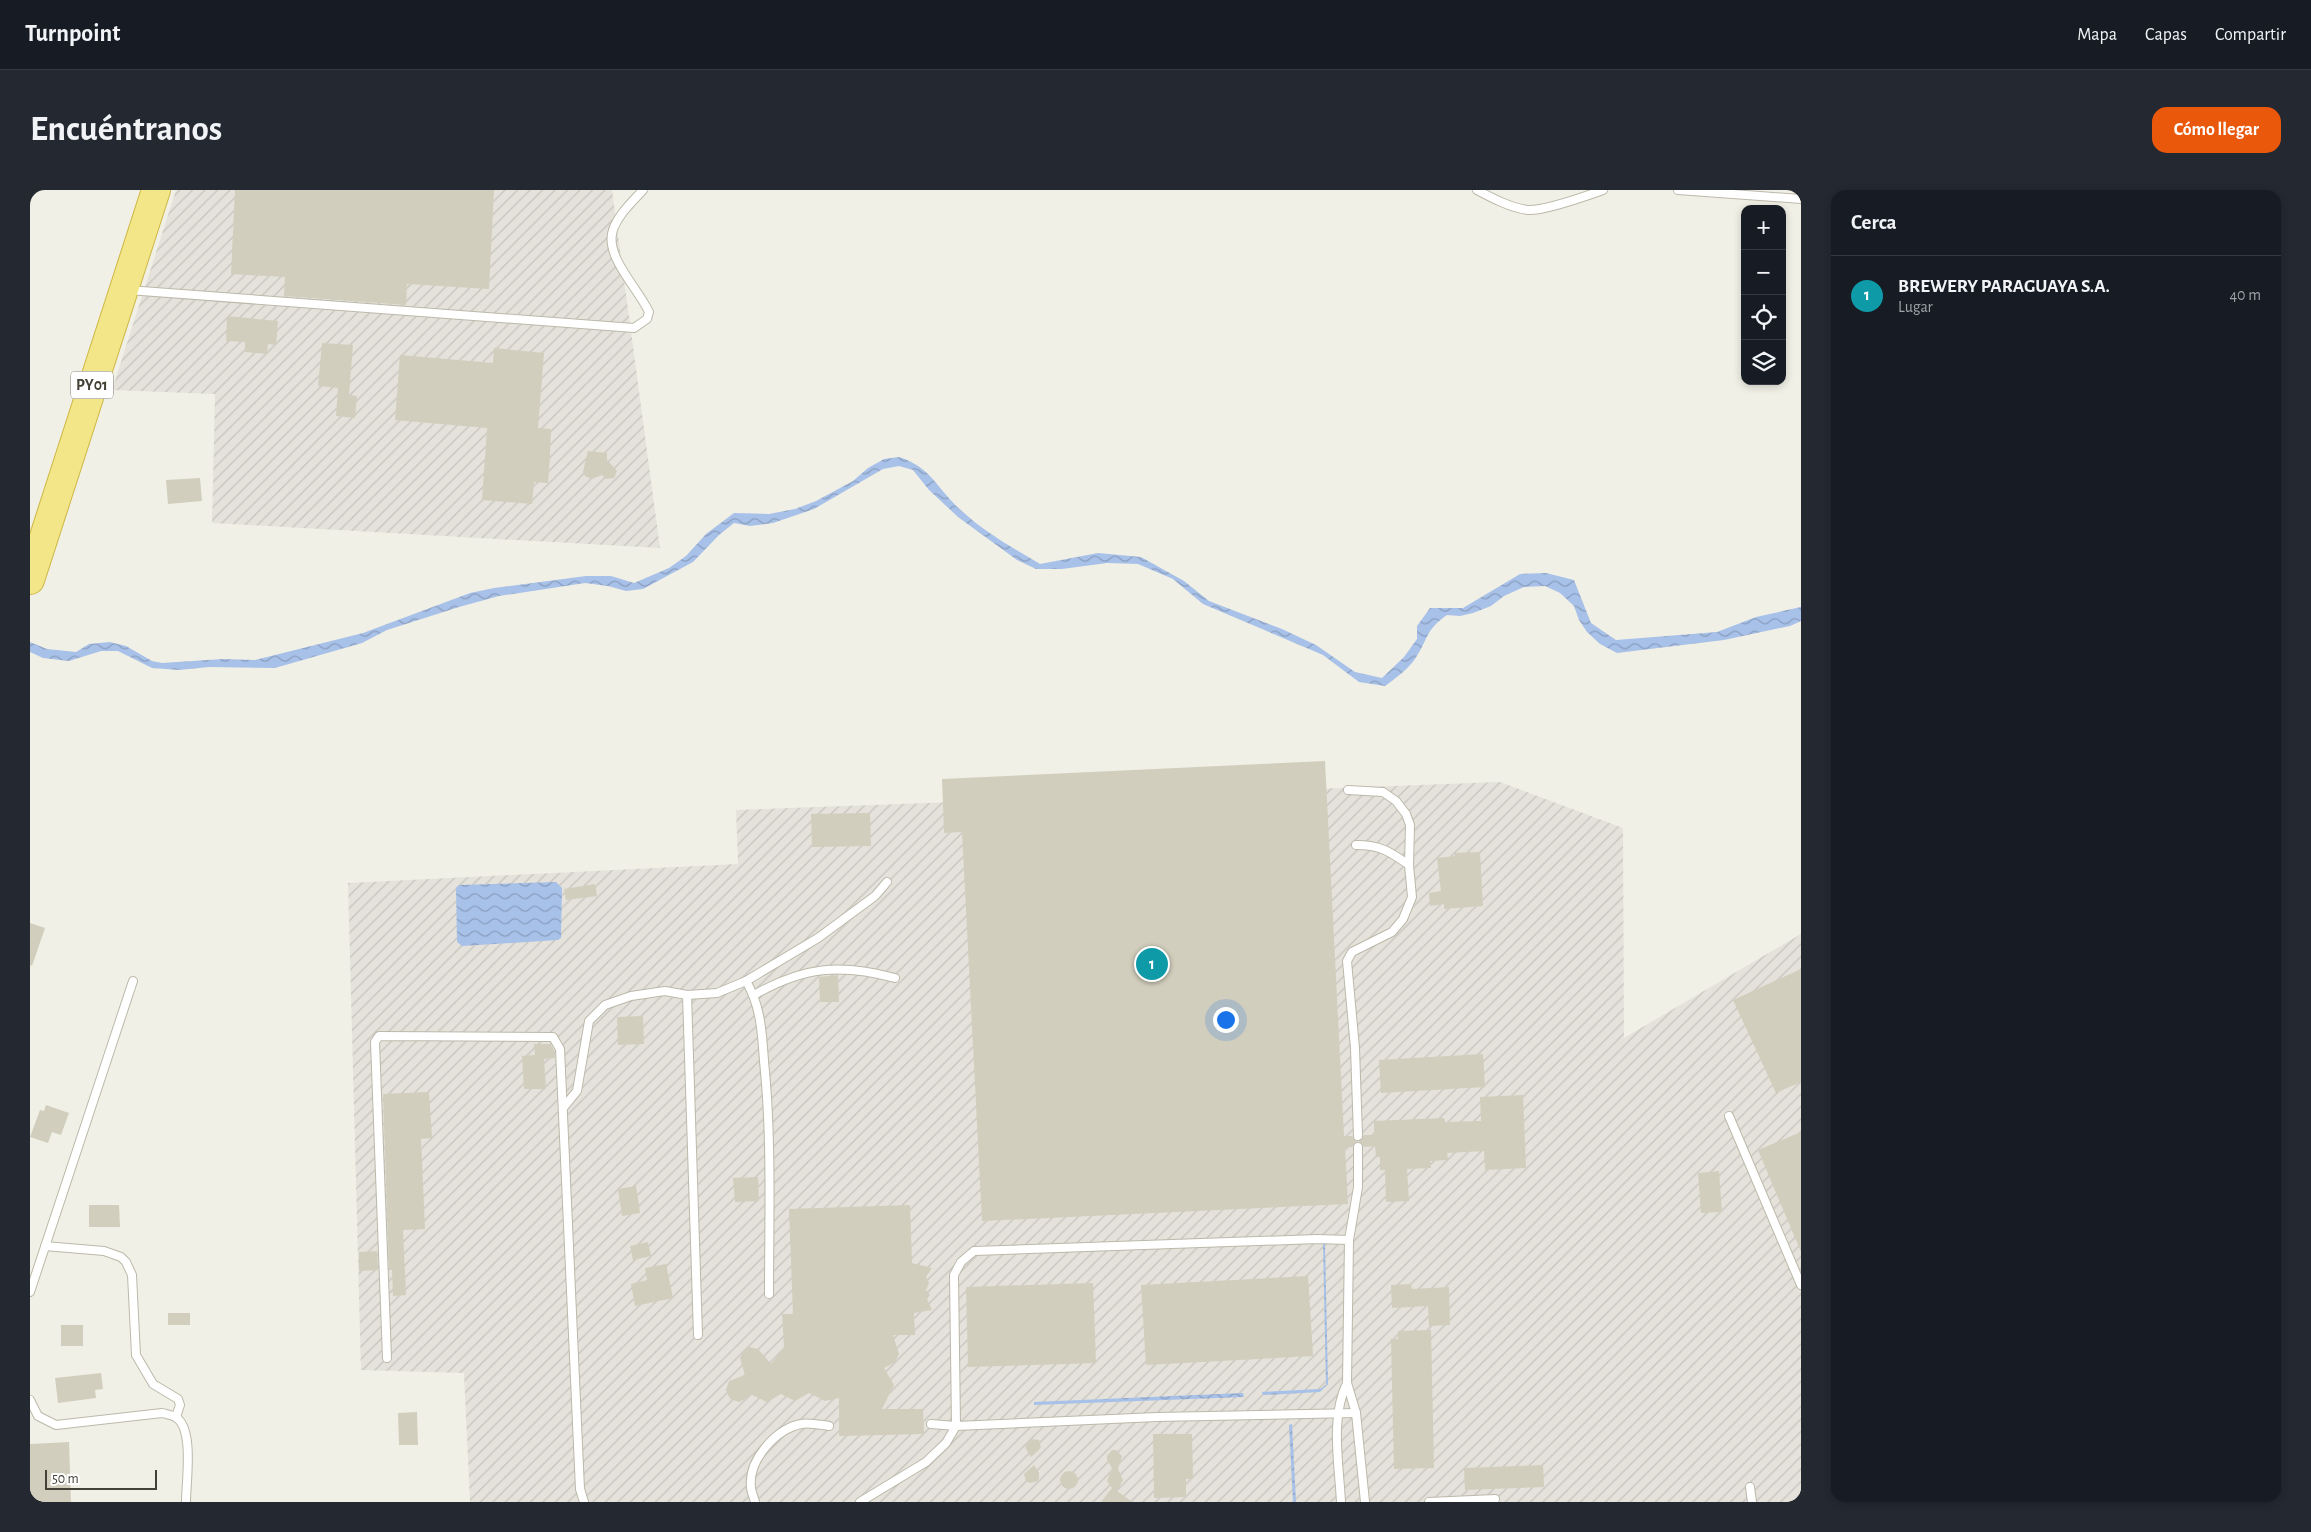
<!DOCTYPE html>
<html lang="es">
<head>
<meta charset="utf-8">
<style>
	body { margin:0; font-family:"Alegreya Sans",sans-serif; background:#242831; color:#f1f3f6 }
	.controls { position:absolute; right:15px; top:15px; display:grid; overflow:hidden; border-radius:10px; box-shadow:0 2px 8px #0003 }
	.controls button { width:45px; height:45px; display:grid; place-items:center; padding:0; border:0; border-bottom:1px solid #363941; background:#171b24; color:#f1f3f6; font:25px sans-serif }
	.scale { position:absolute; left:15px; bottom:12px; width:112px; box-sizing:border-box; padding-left:5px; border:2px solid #444136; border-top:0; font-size:14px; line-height:18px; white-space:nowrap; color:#444136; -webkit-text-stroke:4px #fff; paint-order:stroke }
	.you { position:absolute; left:1195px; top:829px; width:18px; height:18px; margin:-12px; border:4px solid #fff; border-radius:50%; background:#1a73e8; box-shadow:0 0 0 8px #1a73e833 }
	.badge { display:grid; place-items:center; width:32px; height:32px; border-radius:50%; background:#ea580c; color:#fff; font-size:16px; font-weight:700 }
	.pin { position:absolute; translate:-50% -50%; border:2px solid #fff; box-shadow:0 1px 5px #0006 }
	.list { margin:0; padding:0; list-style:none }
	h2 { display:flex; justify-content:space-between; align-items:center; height:65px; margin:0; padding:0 20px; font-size:21px }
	h2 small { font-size:16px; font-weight:400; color:#9ea1a6 }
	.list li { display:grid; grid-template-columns:32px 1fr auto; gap:15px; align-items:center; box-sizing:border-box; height:80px; padding:0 20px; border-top:1px solid #363941 }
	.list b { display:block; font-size:19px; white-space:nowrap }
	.list p { margin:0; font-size:16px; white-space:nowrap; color:#9ea1a6 }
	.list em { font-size:16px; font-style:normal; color:#9ea1a6 }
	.icon { flex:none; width:28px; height:28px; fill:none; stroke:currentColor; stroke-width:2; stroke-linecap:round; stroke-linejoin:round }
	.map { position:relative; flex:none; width:1771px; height:1312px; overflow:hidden; border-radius:15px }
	header { display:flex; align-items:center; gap:30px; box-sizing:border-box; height:70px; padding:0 25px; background:#171b24; border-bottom:1px solid #363941 }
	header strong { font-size:24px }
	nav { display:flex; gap:28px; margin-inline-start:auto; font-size:18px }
	.intro { display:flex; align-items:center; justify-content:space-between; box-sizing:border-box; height:120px; padding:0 30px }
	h1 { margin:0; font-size:35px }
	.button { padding:12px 22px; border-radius:15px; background:#ea580c; color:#fff; font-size:18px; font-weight:700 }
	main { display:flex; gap:30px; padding:0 30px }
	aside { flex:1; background:#171b24; border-radius:15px; box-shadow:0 2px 8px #0003 }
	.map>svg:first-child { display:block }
	.industrial { fill:url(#industrial-furrows) }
	.water { fill:url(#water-waves) }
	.building { fill:#d2cebd }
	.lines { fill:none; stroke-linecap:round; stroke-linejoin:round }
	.service-casing { stroke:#bcb9aa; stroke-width:10 }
	.trunk-casing { stroke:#ceb743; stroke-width:30 }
	.service { stroke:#fff; stroke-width:8 }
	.trunk { stroke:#f2e688; stroke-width:28 }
	.labels { text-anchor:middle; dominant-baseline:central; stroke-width:5; stroke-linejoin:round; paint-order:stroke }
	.shield { fill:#fff; stroke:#7c7a72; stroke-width:1 }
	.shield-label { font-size:16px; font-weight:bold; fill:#444136 }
</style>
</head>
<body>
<header>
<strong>Turnpoint</strong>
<nav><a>Mapa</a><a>Capas</a><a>Compartir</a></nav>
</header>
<div class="intro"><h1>Encuéntranos</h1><a class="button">Cómo llegar</a></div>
<main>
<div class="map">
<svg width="1771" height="1312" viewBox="0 0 1771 1312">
	<defs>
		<pattern id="industrial-furrows" width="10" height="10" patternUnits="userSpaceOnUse" patternTransform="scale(1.25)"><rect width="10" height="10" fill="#e4e2db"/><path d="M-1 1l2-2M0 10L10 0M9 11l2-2" fill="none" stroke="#c5c3bd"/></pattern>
		<pattern id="water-waves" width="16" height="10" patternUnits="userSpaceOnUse" patternTransform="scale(1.25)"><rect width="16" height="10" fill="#a8c1e9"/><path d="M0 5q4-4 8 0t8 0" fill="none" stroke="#8a9ebe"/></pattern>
	</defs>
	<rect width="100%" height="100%" fill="#f1f0e6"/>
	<g class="industrial">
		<path d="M 146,0 L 582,0 L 630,358 L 182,333 L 185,204 L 82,200 Z"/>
		<path d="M 1470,592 L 1593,638 L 1594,848 L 1771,744 L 1771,1312 L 440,1312 L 434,1183 L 331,1180 L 318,693 L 708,674 L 706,620 Z"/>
	</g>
	<g class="water">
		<path d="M 869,267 C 903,278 907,300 933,322 C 956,343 983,358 1010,374 L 1068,363 L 1111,367 L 1154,391 L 1179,411 L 1252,439 L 1286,455 L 1325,482 L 1352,488 L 1374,467 L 1387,449 L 1387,436 L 1400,418 L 1433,418 L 1490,384 L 1516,383 L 1544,390 L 1561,433 L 1586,450 L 1687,442 L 1726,427 L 1771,417 L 1771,431 L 1760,436 L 1694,450 L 1587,463 L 1570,454 L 1557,442 L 1549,430 L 1544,416 L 1530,403 L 1515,396 L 1494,397 L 1474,406 L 1461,416 L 1443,423 L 1430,426 L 1417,425 C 1395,440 1398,450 1385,469 C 1377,480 1366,488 1355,496 L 1329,492 L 1293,465 L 1173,414 L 1143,389 L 1108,374 L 1077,373 L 1032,379 L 1006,379 L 987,370 L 928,327 L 899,300 L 883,280 L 869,276 L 853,279 L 784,319 L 743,333 L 720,336 L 704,333 L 689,345 L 663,372 L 613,399 L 596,401 L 578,396 L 555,393 L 469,406 L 429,417 L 357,440 L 332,453 L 245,478 L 179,477 L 149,480 L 122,478 L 88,461 L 71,461 L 39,471 L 13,468 L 0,462 L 0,452 L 17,459 L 46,462 L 59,454 L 80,452 L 96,456 L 122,471 L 132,473 L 193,469 L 225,470 L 333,443 L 440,403 L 464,398 L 556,386 L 581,386 L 604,393 L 639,378 L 656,366 L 676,344 L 704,323 L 739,324 L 765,319 L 786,311 L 823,291 L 838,278 L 854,269 Z"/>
		<path d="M 526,692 L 532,698 L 531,748 L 528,750 L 432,756 L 427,752 L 426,698 L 429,695 Z"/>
		<path d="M 1293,1054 L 1295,1054 L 1298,1194 L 1290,1202 L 1233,1205 L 1232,1202 L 1290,1199 L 1296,1195 Z"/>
		<path d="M 1213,1203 L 1214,1207 L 1004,1215 L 1004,1212 Z"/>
		<path d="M 1262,1234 L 1266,1312 L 1263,1312 L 1259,1235 Z"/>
	</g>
	<g class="building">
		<path d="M 205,0 L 464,0 L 459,99 L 377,94 L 376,115 L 254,106 L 255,87 L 201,84 Z"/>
		<path d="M 197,126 L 248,131 L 246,155 L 238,154 L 237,164 L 215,162 L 215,152 L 196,151 Z"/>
		<path d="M 292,153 L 323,155 L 319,205 L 327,206 L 325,228 L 306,226 L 308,198 L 288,196 Z"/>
		<path d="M 464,158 L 514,163 L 508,238 L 521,239 L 520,266 L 518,293 L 504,292 L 502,314 L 452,310 L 457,238 L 365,230 L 370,165 L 463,173 Z"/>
		<path d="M 558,261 L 577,263 L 577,270 L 587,281 L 584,288 L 576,289 L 572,285 L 561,289 L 555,286 L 553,282 Z"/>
		<path d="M 170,288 L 172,311 L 138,314 L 136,290 Z"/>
		<path d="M 1295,571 L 1314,946 L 1322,946 L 1327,951 L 1322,957 L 1315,958 L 1318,1014 L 952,1031 L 932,642 L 914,643 L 912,589 Z"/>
		<path d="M 840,623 L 841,656 L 782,657 L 781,624 Z"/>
		<path d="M 1450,662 L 1453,716 L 1414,719 L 1414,714 L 1400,716 L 1399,703 L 1411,701 L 1407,668 L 1425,666 L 1424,663 Z"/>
		<path d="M 565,694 L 567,706 L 536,710 L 534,699 Z"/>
		<path d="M 0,733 L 15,738 L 2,776 L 0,775 Z"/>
		<path d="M 1771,779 L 1771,892 L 1746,903 L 1703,810 Z"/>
		<path d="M 808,785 L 809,812 L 790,812 L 789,787 Z"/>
		<path d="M 613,826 L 614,854 L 588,855 L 587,827 Z"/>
		<path d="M 504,854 L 520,854 L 524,860 L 525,868 L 514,869 L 516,899 L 494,899 L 492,866 L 505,865 Z"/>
		<path d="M 1453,864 L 1455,897 L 1351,903 L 1349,870 Z"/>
		<path d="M 399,902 L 402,948 L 391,949 L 395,1039 L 373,1040 L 376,1105 L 363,1106 L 362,1080 L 359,1080 L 353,904 Z"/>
		<path d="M 1493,905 L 1496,978 L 1455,980 L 1454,961 L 1417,963 L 1418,970 L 1400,971 L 1401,978 L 1377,979 L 1379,1011 L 1356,1012 L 1355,980 L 1350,980 L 1350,967 L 1346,967 L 1345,956 L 1334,957 L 1329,952 L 1334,945 L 1344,945 L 1344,931 L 1414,928 L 1415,932 L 1451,931 L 1450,907 Z"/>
		<path d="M 16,915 L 39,923 L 31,945 L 22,942 L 18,953 L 0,947 L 10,920 L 14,921 Z"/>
		<path d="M 1771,942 L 1771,1062 L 1728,960 Z"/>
		<path d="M 1689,981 L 1692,1022 L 1671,1023 L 1668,983 Z"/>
		<path d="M 728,987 L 729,1011 L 705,1012 L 703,988 Z"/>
		<path d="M 606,996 L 610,1023 L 592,1026 L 588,999 Z"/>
		<path d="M 59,1015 L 89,1015 L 90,1037 L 59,1037 Z"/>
		<path d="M 880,1015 L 882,1073 L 902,1078 L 896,1087 L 899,1093 L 896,1100 L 900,1105 L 897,1109 L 902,1120 L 884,1123 L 885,1145 L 863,1145 L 869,1164 L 865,1172 L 854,1178 L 864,1195 L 852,1219 L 893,1219 L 894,1244 L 809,1246 L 809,1208 L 795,1211 L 779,1203 L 765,1211 L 751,1204 L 737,1212 L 722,1205 L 709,1212 L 700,1209 L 696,1200 L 699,1191 L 715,1185 L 710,1168 L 714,1160 L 719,1157 L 728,1159 L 741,1174 L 754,1158 L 752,1124 L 763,1124 L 759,1019 Z"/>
		<path d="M 618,1052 L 621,1066 L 603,1070 L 600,1056 Z"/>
		<path d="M 347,1061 L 348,1080 L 329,1081 L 329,1062 Z"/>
		<path d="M 636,1074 L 643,1108 L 605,1116 L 601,1094 L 617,1090 L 615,1078 Z"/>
		<path d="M 1278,1086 L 1283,1166 L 1116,1175 L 1111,1095 Z"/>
		<path d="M 1063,1093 L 1066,1173 L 938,1177 L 936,1097 Z"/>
		<path d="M 1381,1094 L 1382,1099 L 1419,1097 L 1420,1135 L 1399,1136 L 1398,1116 L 1362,1118 L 1361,1095 Z"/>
		<rect x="138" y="1123" width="22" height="12"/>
		<rect x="31" y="1135" width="22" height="21"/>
		<path d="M 1401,1140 L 1404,1278 L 1364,1279 L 1361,1149 L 1368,1149 L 1368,1141 Z"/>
		<path d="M 71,1183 L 73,1199 L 65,1200 L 66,1208 L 28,1213 L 25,1188 Z"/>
		<path d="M 387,1222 L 388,1255 L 369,1255 L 368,1223 Z"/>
		<path d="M 1123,1244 L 1162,1244 L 1163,1289 L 1156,1289 L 1156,1307 L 1124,1308 Z"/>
		<path d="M 1001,1249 L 1009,1250 L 1011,1258 L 1001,1267 L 996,1259 L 995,1255 Z"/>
		<path d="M 39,1252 L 41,1312 L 0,1312 L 0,1254 Z"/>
		<path d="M 1082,1260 L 1086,1260 L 1092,1266 L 1088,1279 L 1093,1290 L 1087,1301 L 1102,1312 L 1071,1312 L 1082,1298 L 1077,1291 L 1082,1278 L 1077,1270 L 1077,1266 Z"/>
		<path d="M 1004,1275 L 1009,1283 L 1009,1287 L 1008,1291 L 1000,1293 L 996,1291 L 994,1284 Z"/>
		<path d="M 1513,1275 L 1514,1297 L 1435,1300 L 1434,1278 Z"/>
		<circle cx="1039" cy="1290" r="9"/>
	</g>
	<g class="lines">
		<defs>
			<g id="service">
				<path d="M 1447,0 C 1462,8 1481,18 1498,20 C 1515,21 1556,6 1573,0"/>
				<path d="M 1648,0 L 1771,9"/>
				<path d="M 98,100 L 604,138 L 617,129 L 619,122 C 608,98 574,66 583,40 C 588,25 602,12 613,0"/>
				<path d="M 1318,600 L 1353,602 L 1366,611 L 1376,624 L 1380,635 L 1379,675 L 1382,707 L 1373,729 L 1362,742 L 1322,762 L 1317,771 L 1325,858 L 1328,946"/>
				<path d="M 1326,655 C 1350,655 1359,661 1379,675"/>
				<path d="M 716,791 C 731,816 732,843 734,871 C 742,948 739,1027 739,1104"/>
				<path d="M 657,805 L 668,1145"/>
				<path d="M 724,805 C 773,777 810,773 865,788"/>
				<path d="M 533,918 L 547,901 L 559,831 L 575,815 L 601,806 L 635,801 L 657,805 L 687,803 L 716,791 L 788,748 L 845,706 L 857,692"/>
				<path d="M 1699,926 L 1771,1095"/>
				<path d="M 1319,1050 L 1328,997 L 1328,957"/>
				<path d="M 15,1056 L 74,1061 L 91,1067 L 96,1072 L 102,1085 L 106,1165 L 123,1194 L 148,1209 L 150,1215 L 146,1227"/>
				<path d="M 0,1102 L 103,791"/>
				<path d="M 357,1168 L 345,852 L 349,846 L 523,847 L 530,859 L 550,1299 L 554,1312"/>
				<path d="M 0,1210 L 8,1226 L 26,1235 L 132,1223 C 136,1224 143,1225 147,1228 C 164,1241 156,1292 156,1312"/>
				<path d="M 901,1234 L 926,1236 L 1127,1227 L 1326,1223"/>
				<path d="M 1720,1297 L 1722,1312"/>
				<path d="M 725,1312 C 724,1307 721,1302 721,1297 C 718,1270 746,1239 771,1234 C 779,1232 791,1235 799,1236"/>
				<path d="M 830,1312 L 896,1272 L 916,1253 L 926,1236 L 924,1085 L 931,1072 L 944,1061 L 1287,1049 L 1319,1050 L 1317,1193 L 1326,1223 L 1335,1312"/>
				<path d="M 1311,1312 C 1309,1273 1300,1228 1317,1193"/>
				<path d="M 1399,1312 L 1465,1309"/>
			</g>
			<path id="trunk" d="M 0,390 L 126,0"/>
		</defs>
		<use href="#service" class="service-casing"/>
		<use href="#trunk" class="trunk-casing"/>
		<use href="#service" class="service"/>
		<use href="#trunk" class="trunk"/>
	</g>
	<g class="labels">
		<rect class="shield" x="41" y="181.5" width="42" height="27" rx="4"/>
		<g class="shield-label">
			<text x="62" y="195">PY01</text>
		</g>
	</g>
</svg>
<div class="controls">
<button>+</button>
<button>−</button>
<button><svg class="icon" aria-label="locate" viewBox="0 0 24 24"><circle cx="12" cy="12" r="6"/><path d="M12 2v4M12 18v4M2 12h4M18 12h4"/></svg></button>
<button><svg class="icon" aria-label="layers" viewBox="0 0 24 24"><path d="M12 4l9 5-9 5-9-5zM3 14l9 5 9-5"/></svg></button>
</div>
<div class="scale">50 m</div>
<div class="you"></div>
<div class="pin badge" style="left:1122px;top:774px;background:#0f9aa8">1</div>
</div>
<aside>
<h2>Cerca<small></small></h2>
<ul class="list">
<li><span class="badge" style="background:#0f9aa8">1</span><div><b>BREWERY PARAGUAYA S.A.</b><p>Lugar</p></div><em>40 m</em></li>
</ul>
</aside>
</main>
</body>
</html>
